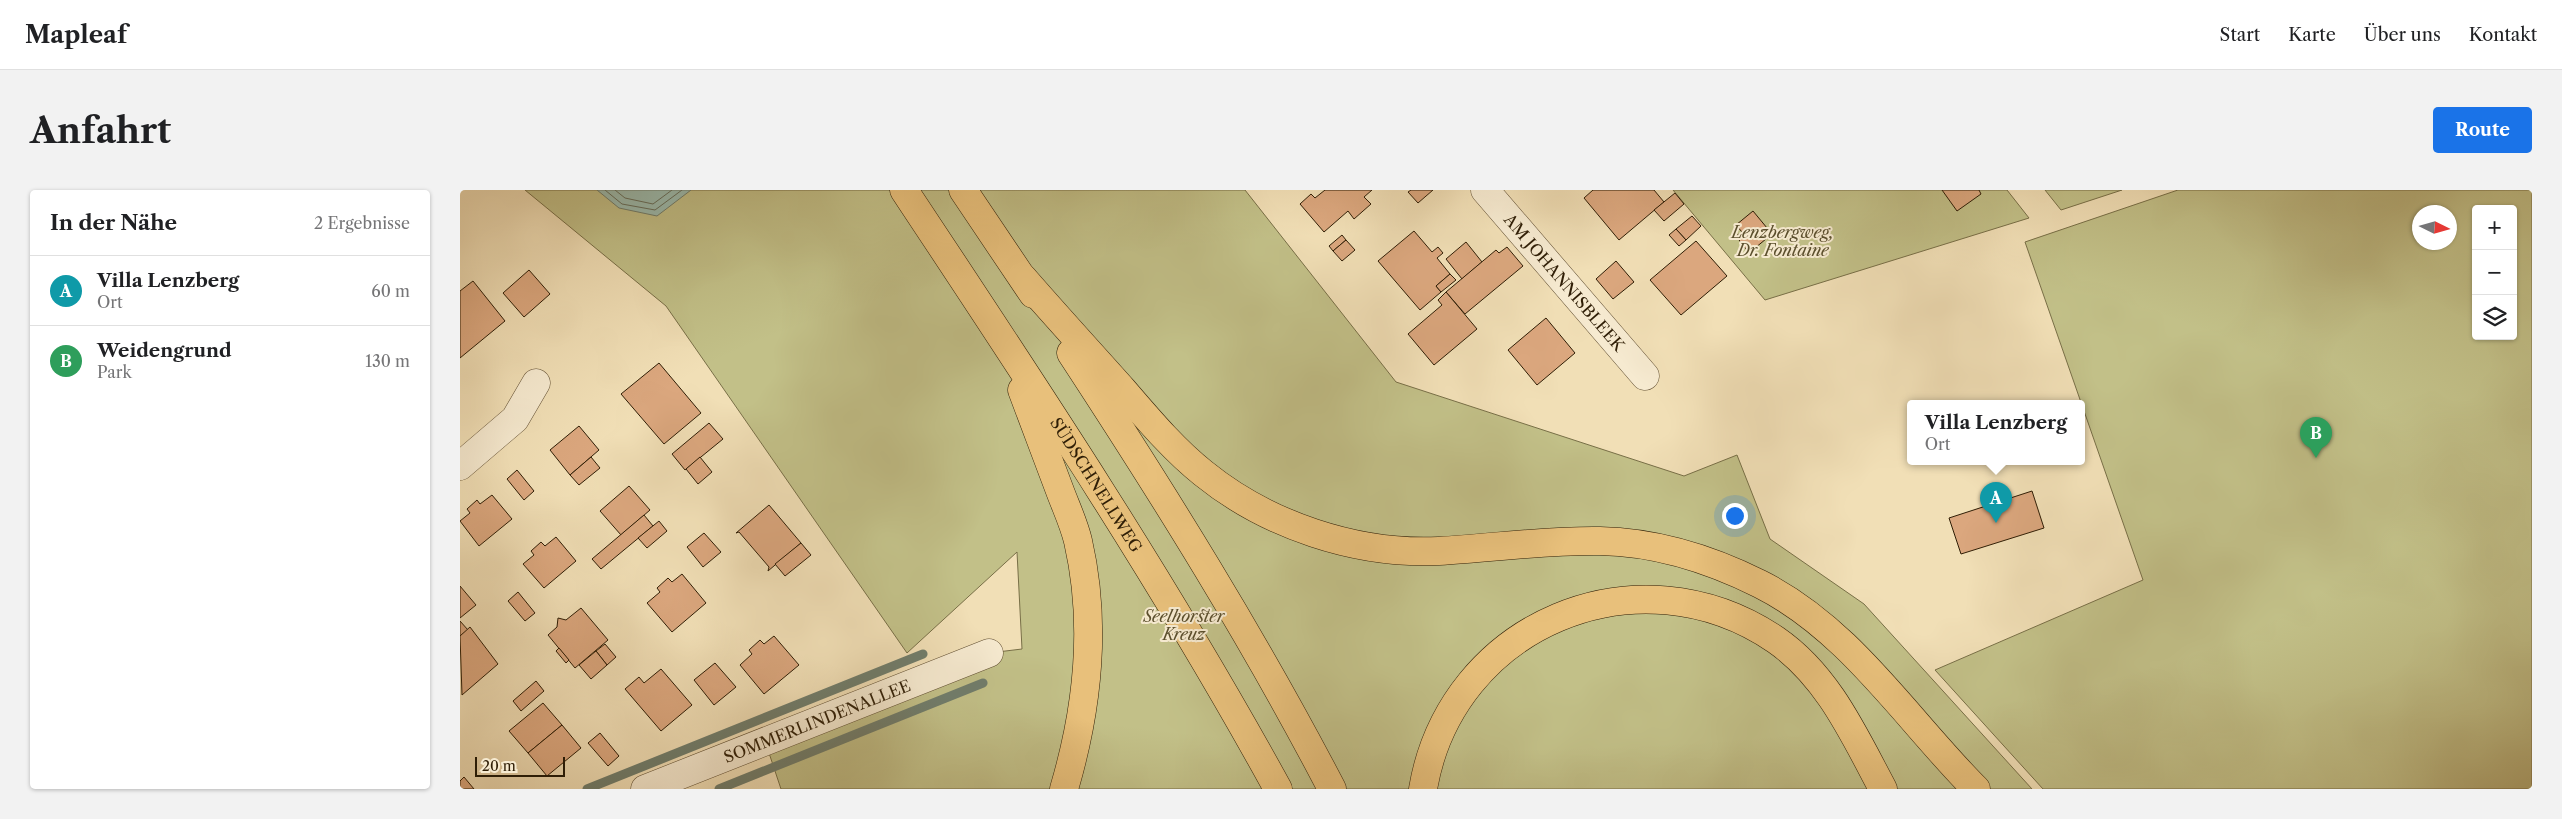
<!DOCTYPE html>
<html lang="de">
<head>
<meta charset="utf-8">
<style>
	body { margin:0; font-family:"Libre Caslon Text",serif; background:#f2f2f2; color:#202124 }
	.controls { position:absolute; right:15px; top:15px; display:grid; overflow:hidden; border-radius:5px; box-shadow:0 1px 4px #0004 }
	.controls button { width:45px; height:45px; display:grid; place-items:center; padding:0; border:0; border-bottom:1px solid #e0e0e0; background:#fff; color:#202124; font:25px sans-serif }
	.compass { position:absolute; left:1952px; top:15px; width:45px; height:45px; border-radius:50%; background:#fff; box-shadow:0 1px 4px #0004; rotate:95deg }
	.scale { position:absolute; left:15px; bottom:12px; width:90px; box-sizing:border-box; padding-left:5px; border:2px solid #2f1e06; border-top:0; font-size:14px; line-height:18px; white-space:nowrap; color:#2f1e06; -webkit-text-stroke:4px #f6ead0; paint-order:stroke }
	.you { position:absolute; left:1274px; top:325px; width:18px; height:18px; margin:-12px; border:4px solid #fff; border-radius:50%; background:#1a73e8; box-shadow:0 0 0 8px #1a73e833 }
	.badge { display:grid; place-items:center; width:32px; height:32px; border-radius:50%; background:#1a73e8; color:#fff; font-size:16px; font-weight:700 }
	.pin { position:absolute; translate:-50% -41px; filter:drop-shadow(0 1px 2px #0008) }
	.pin::after { content:''; position:absolute; top:26px; width:18px; height:15px; background:inherit; clip-path:polygon(0 0,100% 0,50% 100%) }
	.popup { position:absolute; left:1447px; top:210px; width:178px; height:65px; box-sizing:border-box; display:grid; place-content:center; border-radius:5px; background:#fff; filter:drop-shadow(0 1px 4px #0005); font-size:16px; white-space:nowrap; color:#757577 }
	.popup b { font-size:19px; color:#202124 }
	.popup::after { content:''; position:absolute; left:50%; top:100%; margin-left:-10px; border:10px solid transparent; border-top-color:#fff }
	.list { margin:0; padding:0; list-style:none }
	h2 { display:flex; justify-content:space-between; align-items:center; height:65px; margin:0; padding:0 20px; font-size:21px }
	h2 small { font-size:16px; font-weight:400; color:#757577 }
	.list li { display:grid; grid-template-columns:32px 1fr auto; gap:15px; align-items:center; box-sizing:border-box; height:70px; padding:0 20px; border-top:1px solid #e0e0e0 }
	.list b { display:block; font-size:19px; white-space:nowrap }
	.list p { margin:0; font-size:16px; white-space:nowrap; color:#757577 }
	.list em { font-size:16px; font-style:normal; color:#757577 }
	.icon { flex:none; width:28px; height:28px; fill:none; stroke:currentColor; stroke-width:2; stroke-linecap:round; stroke-linejoin:round }
	.map { position:relative; flex:none; width:2072px; height:599px; overflow:hidden; border-radius:5px }
	header { display:flex; align-items:center; gap:30px; box-sizing:border-box; height:70px; padding:0 25px; background:#fff; border-bottom:1px solid #e0e0e0 }
	header strong { font-size:24px }
	nav { display:flex; gap:28px; margin-inline-start:auto; font-size:18px }
	.intro { display:flex; align-items:center; justify-content:space-between; box-sizing:border-box; height:120px; padding:0 30px }
	h1 { margin:0; font-size:35px }
	.button { padding:12px 22px; border-radius:5px; background:#1a73e8; color:#fff; font-size:18px; font-weight:700 }
	main { display:flex; gap:30px; padding:0 30px }
	aside { flex:1; background:#fff; border-radius:5px; box-shadow:0 1px 4px #0004 }
	.map>svg:first-child { display:block }
	.green { fill:#c2c088; stroke:#786f47; fill-rule:evenodd }
	.water { fill:#9bbcb0; stroke:#707d6c }
	.lines { fill:none; stroke-linecap:round; stroke-linejoin:round }
	.shore { stroke:#656d5b; stroke-width:1 }
	.stream { stroke:#707d6c; stroke-width:9 }
	.building { fill:#dba77e; stroke:#2f1e06 }
	.street-casing { stroke:#604e32; stroke-width:29 }
	.highway-casing { stroke:#2f1e06; stroke-width:29 }
	.street { stroke:#f6ead0; stroke-width:28 }
	.highway { stroke:#e8c07b; stroke-width:28 }
	.labels { text-anchor:middle; dominant-baseline:central; stroke-width:4; stroke-linejoin:round; paint-order:stroke }
	.park-label { font-size:16px; font-style:italic; fill:#5b4f2d; stroke:#f6ead0 }
	.street-label { font-size:16px; fill:#2f1e06; stroke:#f6ead0 }
</style>
</head>
<body>
<header>
<strong>Mapleaf</strong>
<nav><a>Start</a><a>Karte</a><a>Über uns</a><a>Kontakt</a></nav>
</header>
<div class="intro"><h1>Anfahrt</h1><a class="button">Route</a></div>
<main>
<aside>
<h2>In der Nähe<small>2 Ergebnisse</small></h2>
<ul class="list">
<li><span class="badge" style="background:#0f9aa8">A</span><div><b>Villa Lenzberg</b><p>Ort</p></div><em>60 m</em></li>
<li><span class="badge" style="background:#2e9e5b">B</span><div><b>Weidengrund</b><p>Park</p></div><em>130 m</em></li>
</ul>
</aside>
<div class="map">
<svg width="2072" height="599" viewBox="0 0 2072 599">
	<rect width="100%" height="100%" fill="#f1dfb6"/>
	<filter id="stains"><feTurbulence type="fractalNoise" baseFrequency=".004" numOctaves="4"/><feColorMatrix values="0 0 0 0 .2 0 0 0 0 .09 0 0 0 0 .02 0 0 0 .5 -.17"/></filter>
	<radialGradient id="worn" r=".72"><stop offset=".6" stop-color="#630" stop-opacity="0"/><stop offset="1" stop-color="#630" stop-opacity=".3"/></radialGradient>
	<g class="green">
		<path d="M 65,0 L 785,0 L 936,192 L 1224,286 L 1277,265 L 1310,349 L 1404,414 L 1572,599 L 321,599 L 305,551 L 529,463 L 562,459 L 557,362 L 447,463 L 206,116 Z"/>
		<path d="M 1213,0 L 1547,0 L 1569,28 L 1305,110 Z"/>
		<path d="M 1585,0 L 1662,0 L 1601,20 Z"/>
		<path d="M 1718,0 L 2072,0 L 2072,599 L 1583,599 L 1475,480 L 1683,390 L 1565,52 ZM 2016,19 L 2053,19 L 2053,146 L 2016,146 ZM 1960,22 L 1990,22 L 1990,52 L 1960,52 Z"/>
	</g>
	<path class="water" d="M 137,0 L 231,0 L 197,26 L 159,18 Z"/>
	<g class="lines">
		<g class="shore">
			<path d="M 145,0 L 162,14 L 195,20 L 222,0"/>
			<path d="M 155,0 L 165,8 L 193,14 L 212,0"/>
		</g>
		<g class="stream">
			<path d="M 127,599 L 463,464"/>
			<path d="M 259,599 L 523,493"/>
		</g>
	</g>
	<g class="building">
		<path d="M 865,0 L 912,0 L 904,7 L 911,14 L 894,29 L 888,21 L 864,42 L 840,14 L 851,4 L 855,8 Z"/>
		<path d="M 951,0 L 973,0 L 958,13 L 948,2 Z"/>
		<path d="M 1133,0 L 1194,0 L 1204,12 L 1159,50 L 1124,8 Z"/>
		<path d="M 1482,0 L 1519,0 L 1521,4 L 1497,21 Z"/>
		<path d="M 1215,3 L 1224,14 L 1204,31 L 1194,20 Z"/>
		<path d="M 1293,21 L 1312,44 L 1289,63 L 1276,46 L 1282,42 L 1276,35 Z"/>
		<path d="M 1232,26 L 1241,36 L 1226,50 L 1216,39 Z"/>
		<path d="M 1216,39 L 1226,50 L 1219,56 L 1209,45 Z"/>
		<path d="M 954,41 L 972,62 L 978,57 L 983,63 L 977,68 L 990,84 L 976,96 L 981,102 L 960,120 L 918,71 Z"/>
		<path d="M 882,45 L 886,50 L 873,61 L 869,56 Z"/>
		<path d="M 886,50 L 895,60 L 882,71 L 873,61 Z"/>
		<path d="M 1236,51 L 1267,86 L 1221,125 L 1190,90 Z"/>
		<path d="M 1006,52 L 1022,72 L 1002,89 L 986,69 Z"/>
		<path d="M 1047,57 L 1063,76 L 1005,124 L 986,102 L 1036,60 L 1039,63 Z"/>
		<path d="M 1156,71 L 1174,92 L 1153,109 L 1136,89 Z"/>
		<path d="M 69,80 L 90,104 L 64,127 L 43,103 Z"/>
		<path d="M 990,84 L 996,90 L 981,102 L 976,96 Z"/>
		<path d="M 13,91 L 45,131 L 0,168 L 0,101 Z"/>
		<path d="M 986,102 L 1017,139 L 974,175 L 948,144 L 982,115 L 978,110 Z"/>
		<path d="M 1086,128 L 1115,163 L 1077,195 L 1048,160 Z"/>
		<path d="M 199,173 L 241,223 L 204,254 L 161,204 Z"/>
		<path d="M 249,233 L 263,249 L 225,280 L 212,264 Z"/>
		<path d="M 119,236 L 139,260 L 110,285 L 90,260 Z"/>
		<path d="M 131,267 L 140,278 L 119,295 L 110,285 Z"/>
		<path d="M 240,267 L 252,282 L 238,294 L 226,279 Z"/>
		<path d="M 57,280 L 74,301 L 64,310 L 47,289 Z"/>
		<path d="M 169,296 L 190,320 L 161,345 L 140,321 Z"/>
		<path d="M 1572,301 L 1584,338 L 1501,364 L 1489,328 Z"/>
		<path d="M 32,305 L 52,329 L 19,356 L 0,331 L 10,323 L 7,319 L 17,310 L 20,314 Z"/>
		<path d="M 309,315 L 341,353 L 308,381 L 309,377 L 279,342 L 276,343 Z"/>
		<path d="M 184,325 L 193,336 L 141,379 L 132,369 Z"/>
		<path d="M 199,331 L 207,341 L 187,358 L 178,348 Z"/>
		<path d="M 244,343 L 261,362 L 243,377 L 227,357 Z"/>
		<path d="M 96,347 L 116,371 L 84,398 L 63,374 L 74,365 L 71,361 L 81,352 L 85,356 Z"/>
		<path d="M 341,353 L 351,365 L 325,386 L 315,374 Z"/>
		<path d="M 222,384 L 246,413 L 212,442 L 187,413 L 200,402 L 197,398 L 208,388 L 212,392 Z"/>
		<path d="M 0,396 L 16,415 L 0,428 Z"/>
		<path d="M 58,402 L 75,423 L 65,431 L 48,411 Z"/>
		<path d="M 121,418 L 148,450 L 115,478 L 88,445 L 97,437 L 98,428 L 106,430 Z"/>
		<path d="M 0,431 L 8,440 L 0,446 Z"/>
		<path d="M 10,437 L 38,474 L 2,505 L 0,446 Z"/>
		<path d="M 314,446 L 339,475 L 304,504 L 280,475 L 292,464 L 289,460 L 300,450 L 304,454 Z"/>
		<path d="M 145,454 L 156,467 L 147,475 L 136,461 Z"/>
		<path d="M 99,458 L 109,470 L 106,473 L 96,461 Z"/>
		<path d="M 136,461 L 147,475 L 131,489 L 119,475 Z"/>
		<path d="M 255,473 L 276,497 L 254,515 L 234,490 Z"/>
		<path d="M 201,479 L 232,515 L 201,541 L 165,499 L 179,487 L 184,493 Z"/>
		<path d="M 76,491 L 84,501 L 61,521 L 53,511 Z"/>
		<path d="M 83,513 L 102,535 L 68,563 L 49,541 Z"/>
		<path d="M 102,535 L 121,558 L 87,586 L 68,563 Z"/>
		<path d="M 140,543 L 159,566 L 148,576 L 128,553 Z"/>
		<path d="M 4,587 L 14,599 L 0,599 L 0,591 Z"/>
	</g>
	<g class="lines">
		<defs>
			<g id="street">
				<path id="s1" d="M 1025,0 L 1185,186"/>
				<path d="M 0,276 L 55,229 L 76,193"/>
				<path id="s2" d="M 185,599 L 529,463"/>
			</g>
			<g id="highway">
				<path id="s3" d="M 444,0 C 574,196 705,393 818,599"/>
				<path d="M 503,0 L 573,104"/>
				<path d="M 563,88 C 596,126 630,163 663,200 C 688,229 713,259 743,283 C 807,335 896,365 979,361 C 1032,358 1086,350 1140,351 C 1196,352 1250,369 1300,394 C 1390,439 1447,530 1516,599"/>
				<path d="M 611,163 C 704,305 794,449 872,599"/>
				<path d="M 562,200 C 575,234 587,267 600,301 C 606,317 614,334 618,351 C 637,434 628,518 604,599"/>
				<path d="M 963,599 C 991,434 1178,356 1316,450 C 1368,486 1394,545 1423,599"/>
			</g>
		</defs>
		<use href="#street" class="street-casing"/>
		<use href="#highway" class="highway-casing"/>
		<use href="#street" class="street"/>
		<use href="#highway" class="highway"/>
	</g>
	<g class="labels">
		<g class="park-label">
			<text x="1323" y="42">Lenzbergweg,<tspan x="1323" dy="18">Dr. Fontaine</tspan></text>
			<text x="724" y="426">Seelhorster<tspan x="724" dy="18">Kreuz</tspan></text>
		</g>
		<g class="street-label">
			<text stroke="none"><textPath href="#s1" startOffset="122">AM JOHANNISBLEEK</textPath></text>
			<text stroke="none"><textPath href="#s3" startOffset="352">SÜDSCHNELLWEG</textPath></text>
			<text stroke="none"><textPath href="#s2" startOffset="185">SOMMERLINDENALLEE</textPath></text>
		</g>
	</g>
	<rect width="100%" height="100%" filter="url(#stains)"/>
	<rect width="100%" height="100%" fill="url(#worn)"/>
</svg>
<div class="controls">
<button>+</button>
<button>−</button>
<button><svg class="icon" aria-label="layers" viewBox="0 0 24 24"><path d="M12 4l9 5-9 5-9-5zM3 14l9 5 9-5"/></svg></button>
</div>
<svg class="compass" viewBox="-18 -18 36 36"><path d="M0-13l5 13h-10z" fill="#e53935"/><path d="M0 13l5-13h-10z" fill="#757577"/></svg>
<div class="scale">20 m</div>
<div class="you"></div>
<div class="pin badge" style="left:1536px;top:333px;background:#0f9aa8">A</div>
<div class="popup"><b>Villa Lenzberg</b>Ort</div>
<div class="pin badge" style="left:1856px;top:268px;background:#2e9e5b">B</div>
</div>
</main>
</body>
</html>
